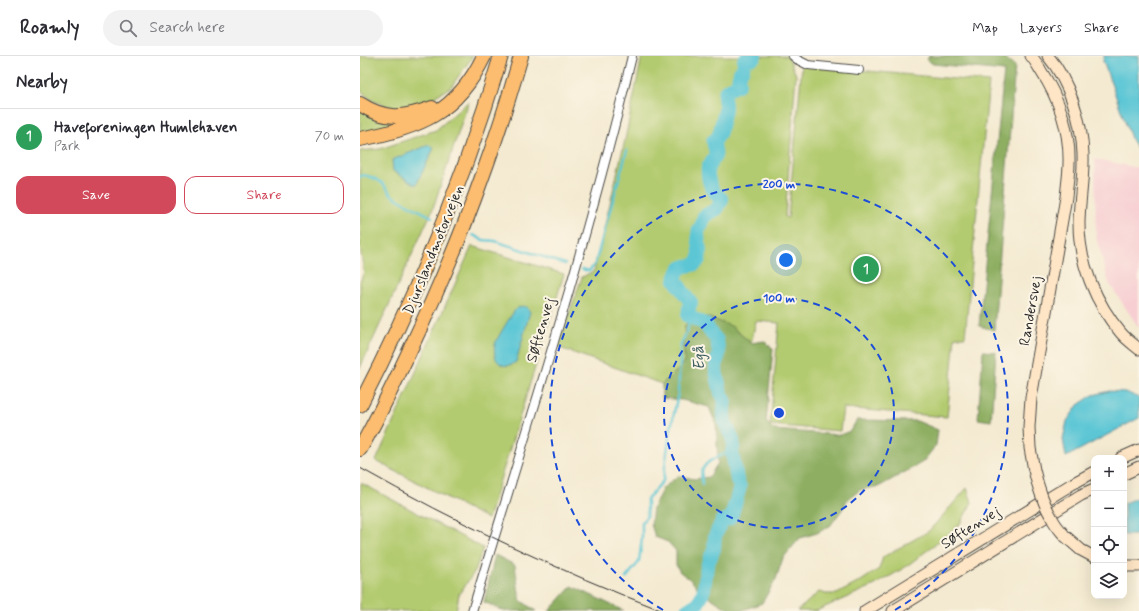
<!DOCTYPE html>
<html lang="en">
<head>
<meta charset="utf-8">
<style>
	body { margin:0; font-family:Mynerve,sans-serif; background:#f2f2f3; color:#2b2b33 }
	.controls { position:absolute; right:12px; bottom:12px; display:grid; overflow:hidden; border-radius:8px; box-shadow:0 4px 16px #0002 }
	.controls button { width:36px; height:36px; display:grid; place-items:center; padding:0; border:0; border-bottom:1px solid #e1e1e2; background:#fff; color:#2b2b33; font:20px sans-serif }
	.you { position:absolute; left:426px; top:204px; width:14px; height:14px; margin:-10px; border:3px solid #fff; border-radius:50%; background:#1a73e8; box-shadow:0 0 0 6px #1a73e833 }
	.badge { display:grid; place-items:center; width:26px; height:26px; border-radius:50%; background:#d1495b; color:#fff; font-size:13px; font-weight:700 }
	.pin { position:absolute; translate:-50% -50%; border:2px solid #fff; box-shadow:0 1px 4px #0006 }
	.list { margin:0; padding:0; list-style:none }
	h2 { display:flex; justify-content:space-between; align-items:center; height:52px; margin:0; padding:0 16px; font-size:17px }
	h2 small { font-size:13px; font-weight:400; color:#7c7c81 }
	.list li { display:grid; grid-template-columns:26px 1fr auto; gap:12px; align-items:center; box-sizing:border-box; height:56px; padding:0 16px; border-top:1px solid #e1e1e2 }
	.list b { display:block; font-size:15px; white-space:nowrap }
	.list p { margin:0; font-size:13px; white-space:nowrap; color:#7c7c81 }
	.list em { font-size:13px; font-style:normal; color:#7c7c81 }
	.actions { display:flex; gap:8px; padding:12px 16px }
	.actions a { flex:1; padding:9px 0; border:1px solid #d1495b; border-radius:12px; text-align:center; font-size:14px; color:#d1495b }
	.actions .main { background:#d1495b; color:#fff }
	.icon { flex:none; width:22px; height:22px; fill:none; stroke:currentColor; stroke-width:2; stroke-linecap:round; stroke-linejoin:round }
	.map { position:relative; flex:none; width:779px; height:555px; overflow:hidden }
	header { display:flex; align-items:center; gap:24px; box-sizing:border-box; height:56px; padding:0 20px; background:#fff; border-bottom:1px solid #e1e1e2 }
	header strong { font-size:19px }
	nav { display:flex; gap:22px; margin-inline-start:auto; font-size:14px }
	.search { width:280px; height:36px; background:#f2f2f3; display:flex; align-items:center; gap:10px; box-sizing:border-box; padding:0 14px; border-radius:22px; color:#7c7c81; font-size:15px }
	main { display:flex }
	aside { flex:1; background:#fff }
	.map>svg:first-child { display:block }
	.built { fill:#f7cfd3 }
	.green { fill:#b3cb70; stroke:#6f7b4e }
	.forest { fill:#8eaf62; stroke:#5c6d46 }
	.water { fill:#5bc6d5; stroke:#437880 }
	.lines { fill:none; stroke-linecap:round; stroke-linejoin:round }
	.stream { stroke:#5bc6d5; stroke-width:2.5 }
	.river { stroke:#5bc6d5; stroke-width:14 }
	.street-casing { stroke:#494844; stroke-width:10 }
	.secondary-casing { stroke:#494844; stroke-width:13 }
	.highway-casing { stroke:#494844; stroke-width:16 }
	.street { stroke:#fff; stroke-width:8 }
	.secondary { stroke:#fee5c5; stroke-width:11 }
	.highway { stroke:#fcbd6f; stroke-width:14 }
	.tram { stroke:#2b2b2b; stroke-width:1 }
	.secondary-bridge-casing { stroke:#494844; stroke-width:13; stroke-linecap:butt }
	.secondary-bridge { stroke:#fee5c5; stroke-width:11 }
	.ring { fill:none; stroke:#1d4ed8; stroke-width:2; stroke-dasharray:7 5 }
	.labels { text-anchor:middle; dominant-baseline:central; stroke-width:4; stroke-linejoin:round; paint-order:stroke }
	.street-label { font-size:15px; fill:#2b2b2b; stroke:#fcf5e5 }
	.water-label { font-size:16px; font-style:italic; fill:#395a5e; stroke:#fcf5e5 }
	.centre { fill:#1d4ed8; stroke:#fcf5e5; stroke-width:2 }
	.ring-label { font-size:12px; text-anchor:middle; font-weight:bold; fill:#1d4ed8; stroke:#fcf5e5; stroke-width:4; stroke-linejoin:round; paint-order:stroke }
</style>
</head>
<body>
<header>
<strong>Roamly</strong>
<div class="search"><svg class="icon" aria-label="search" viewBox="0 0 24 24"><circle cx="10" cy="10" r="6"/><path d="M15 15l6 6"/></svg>Search here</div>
<nav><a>Map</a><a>Layers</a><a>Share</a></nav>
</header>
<main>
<aside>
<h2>Nearby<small></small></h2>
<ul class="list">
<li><span class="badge" style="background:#2e9e5b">1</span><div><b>Haveforeningen Humlehaven</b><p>Park</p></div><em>70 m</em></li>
</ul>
<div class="actions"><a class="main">Save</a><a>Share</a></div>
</aside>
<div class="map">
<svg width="779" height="555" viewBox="0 0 779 555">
	<rect width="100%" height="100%" fill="#fcf5e5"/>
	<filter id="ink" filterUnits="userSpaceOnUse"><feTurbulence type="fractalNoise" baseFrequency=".025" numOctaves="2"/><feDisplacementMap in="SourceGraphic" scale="8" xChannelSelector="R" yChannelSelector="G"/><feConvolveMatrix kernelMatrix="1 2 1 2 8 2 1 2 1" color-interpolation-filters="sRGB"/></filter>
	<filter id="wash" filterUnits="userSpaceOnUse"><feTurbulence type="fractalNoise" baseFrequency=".012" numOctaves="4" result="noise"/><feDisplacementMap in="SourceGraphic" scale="16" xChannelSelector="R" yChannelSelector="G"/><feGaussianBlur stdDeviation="0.9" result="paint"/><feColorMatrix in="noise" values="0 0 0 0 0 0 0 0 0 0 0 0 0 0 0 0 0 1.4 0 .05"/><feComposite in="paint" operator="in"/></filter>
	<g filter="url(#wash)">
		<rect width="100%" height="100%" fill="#f4ead1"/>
		<path class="built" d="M 735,103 L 779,112 L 779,272 L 749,227 L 736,181 Z"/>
		<g class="green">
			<path d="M 0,0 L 113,0 L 91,31 L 62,48 L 34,52 L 13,45 L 0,34 Z"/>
			<path d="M 282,0 L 428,0 L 436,19 L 425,161 L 428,162 L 442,9 L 629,26 L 605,281 L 595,281 L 587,361 L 483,352 L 480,375 L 410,369 L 419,267 L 396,265 L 391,287 L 371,270 L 323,290 L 325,304 L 319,313 L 302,328 L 197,291 L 222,221 L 234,215 L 265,84 Z"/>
			<path d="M 109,45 L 72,155 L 0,312 L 0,226 L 4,216 L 0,191 L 0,95 L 20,93 L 76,74 Z"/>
			<path d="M 0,53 L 52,64 L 0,78 Z"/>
			<path d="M 112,190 L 204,218 L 128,463 L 16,405 Z"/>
			<path d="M 1,427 L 123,492 L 115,515 L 99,538 L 96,555 L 0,555 Z"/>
			<path d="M 607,432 L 612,446 L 600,468 L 589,478 L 544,512 L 515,529 L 456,555 L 437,555 L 459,536 L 466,538 L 477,538 L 501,525 L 519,513 L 523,501 L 569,475 Z"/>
		</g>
		<g class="forest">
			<path d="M 569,0 L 641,0 L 655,10 L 634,274 L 619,270 L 644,15 L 573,8 L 567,4 Z"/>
			<path d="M 347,261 L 371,270 L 391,287 L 404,285 L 413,293 L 406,366 L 414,374 L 480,379 L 490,375 L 497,364 L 557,365 L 578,374 L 576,389 L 563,406 L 520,430 L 500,434 L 487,444 L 484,451 L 470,470 L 457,477 L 440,482 L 423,502 L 416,523 L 402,547 L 380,555 L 368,553 L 340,535 L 331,524 L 320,516 L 316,509 L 316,495 L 308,486 L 295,481 L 291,468 L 293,452 L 303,432 L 318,420 L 335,423 L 349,421 L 358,407 L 356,368 L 349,351 L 322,344 L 302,342 L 302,328 L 319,313 L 325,304 L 323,290 L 325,269 L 332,262 Z"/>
			<path d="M 623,295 L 636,296 L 631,365 L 618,363 Z"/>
			<path d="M 135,499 L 155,509 L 160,544 L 176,555 L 144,555 L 124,546 Z"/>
			<path d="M 212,530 L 264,555 L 189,555 Z"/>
		</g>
		<g class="water">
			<path d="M 744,0 L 779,0 L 779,92 L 776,91 L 772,85 L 743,5 Z"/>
			<path d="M 69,89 L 74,92 L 56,129 L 33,115 L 32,104 Z"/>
			<path d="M 162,250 L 167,251 L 170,256 L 156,306 C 141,316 132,303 135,289 C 135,285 153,256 156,253 C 158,252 160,251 162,250 Z"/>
			<path d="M 749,335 L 766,336 L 779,342 L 779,362 L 706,401 L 703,383 L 707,365 L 718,349 L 733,339 Z"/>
			<path d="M 779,441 L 779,479 L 764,479 L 764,447 Z"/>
		</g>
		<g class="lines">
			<g class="stream">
				<path d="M 0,121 L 3,119 C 10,120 20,124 25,130 C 29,134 28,136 33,140 C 45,148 59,154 72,161"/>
				<path d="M 113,179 L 123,184 L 135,185 L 205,208"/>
				<path d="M 222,213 L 229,215 L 235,208 L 267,94"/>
				<path d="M 342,428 C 342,424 341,419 342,415 C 346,403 362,400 372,395"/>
				<path d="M 266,522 L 279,506 L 282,482 L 282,466 L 287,460 L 287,443 L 303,425 L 309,382 L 318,337 L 320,307 L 320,291 L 328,272 L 330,261"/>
			</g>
			<path class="river" d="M 326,555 L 338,547 L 341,542 L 344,533 L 347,510 L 354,493 L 355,480 L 362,465 L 369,463 L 372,458 L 380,431 L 377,424 L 372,395 C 377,384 368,376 365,366 C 363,358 364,351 365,344 L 361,337 L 356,315 L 356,307 L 359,298 L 357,284 L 351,277 L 345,268 L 328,260 L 329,251 L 331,247 L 315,224 C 320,201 334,216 339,203 C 342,194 338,187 338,178 C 338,174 339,173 341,170 C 343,167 343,163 344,160 L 357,153 L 362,144 C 361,141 358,140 355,137 C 349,129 347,121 348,111 C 357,99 357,100 353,85 C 362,80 360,70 363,62 C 364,58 365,56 365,52 C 366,47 362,41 365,36 C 367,32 375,32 379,28 L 378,24 L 380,16 C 385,14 383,9 384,4 C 387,2 392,3 395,0"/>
		</g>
	</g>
	<g filter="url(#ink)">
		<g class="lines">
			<defs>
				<g id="street">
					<path d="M 433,0 L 438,4 L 448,9 L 499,14"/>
					<path d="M 112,555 C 168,371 227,187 272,0"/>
				</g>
				<g id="secondary">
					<path d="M 671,0 C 675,4 678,10 681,15 C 699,42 710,75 709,107 C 709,118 707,130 706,141 L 671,342 L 669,371 L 670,392 L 674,414"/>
					<path d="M 688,0 C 709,25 722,65 723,98 C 724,122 719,145 719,168 C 719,207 736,248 761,277 C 766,283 773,288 779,293"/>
					<path d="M 761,402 L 779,394"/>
					<path d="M 764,418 L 779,411"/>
					<path d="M 705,480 L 721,494 L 734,501"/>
					<path d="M 764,510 L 779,510"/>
					<path d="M 505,555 L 712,428 L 734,416"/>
					<path d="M 533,555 L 721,439 L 734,433"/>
				</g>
				<g id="highway">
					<path d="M 0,48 C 26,65 44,62 72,52"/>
					<path d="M 0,83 C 59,72 97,57 124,0"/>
					<path d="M 0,349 C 58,237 105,120 141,0"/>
					<path d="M 0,393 C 18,362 33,330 48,298 C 75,241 100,183 121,124 C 136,83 149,42 161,0"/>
				</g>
			</defs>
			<use href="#street" class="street-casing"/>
			<use href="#secondary" class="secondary-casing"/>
			<use href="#highway" class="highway-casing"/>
			<use href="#street" class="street"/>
			<use href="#secondary" class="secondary"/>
			<use href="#highway" class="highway"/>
			<path class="tram" d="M 0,412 C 97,467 199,515 303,555"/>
			<defs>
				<path id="secondary-bridge" d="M 674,414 C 678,431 683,447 692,462 C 695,469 700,474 705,480"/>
			</defs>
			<use href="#secondary-bridge" class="secondary-bridge-casing"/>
			<use href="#secondary-bridge" class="secondary-bridge"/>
		</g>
	</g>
	<g class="ring">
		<circle cx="419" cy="357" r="115"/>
		<path d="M303 554A229 229 0 1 1 535 554"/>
	</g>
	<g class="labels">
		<g class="street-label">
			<text transform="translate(74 194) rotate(-68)">Djurslandmotorvejen</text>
			<text transform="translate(671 255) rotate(-80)">Randersvej</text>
			<text transform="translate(181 274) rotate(-74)">Søftenvej</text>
			<text transform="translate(611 472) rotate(-32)">Søftenvej</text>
		</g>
		<g class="water-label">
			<text transform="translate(339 302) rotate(-93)">Egå</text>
		</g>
	</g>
	<circle cx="419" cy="357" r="6" class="centre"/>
	<g class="ring-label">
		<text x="419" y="132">200 m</text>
		<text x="419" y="246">100 m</text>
	</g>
</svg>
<div class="controls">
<button>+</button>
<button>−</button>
<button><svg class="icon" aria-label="locate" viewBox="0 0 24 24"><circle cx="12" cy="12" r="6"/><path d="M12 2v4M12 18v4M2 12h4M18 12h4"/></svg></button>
<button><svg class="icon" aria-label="layers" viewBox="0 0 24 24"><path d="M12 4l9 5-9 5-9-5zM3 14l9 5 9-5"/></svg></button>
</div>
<div class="you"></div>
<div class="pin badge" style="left:506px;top:213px;background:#2e9e5b">1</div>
</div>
</main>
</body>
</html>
